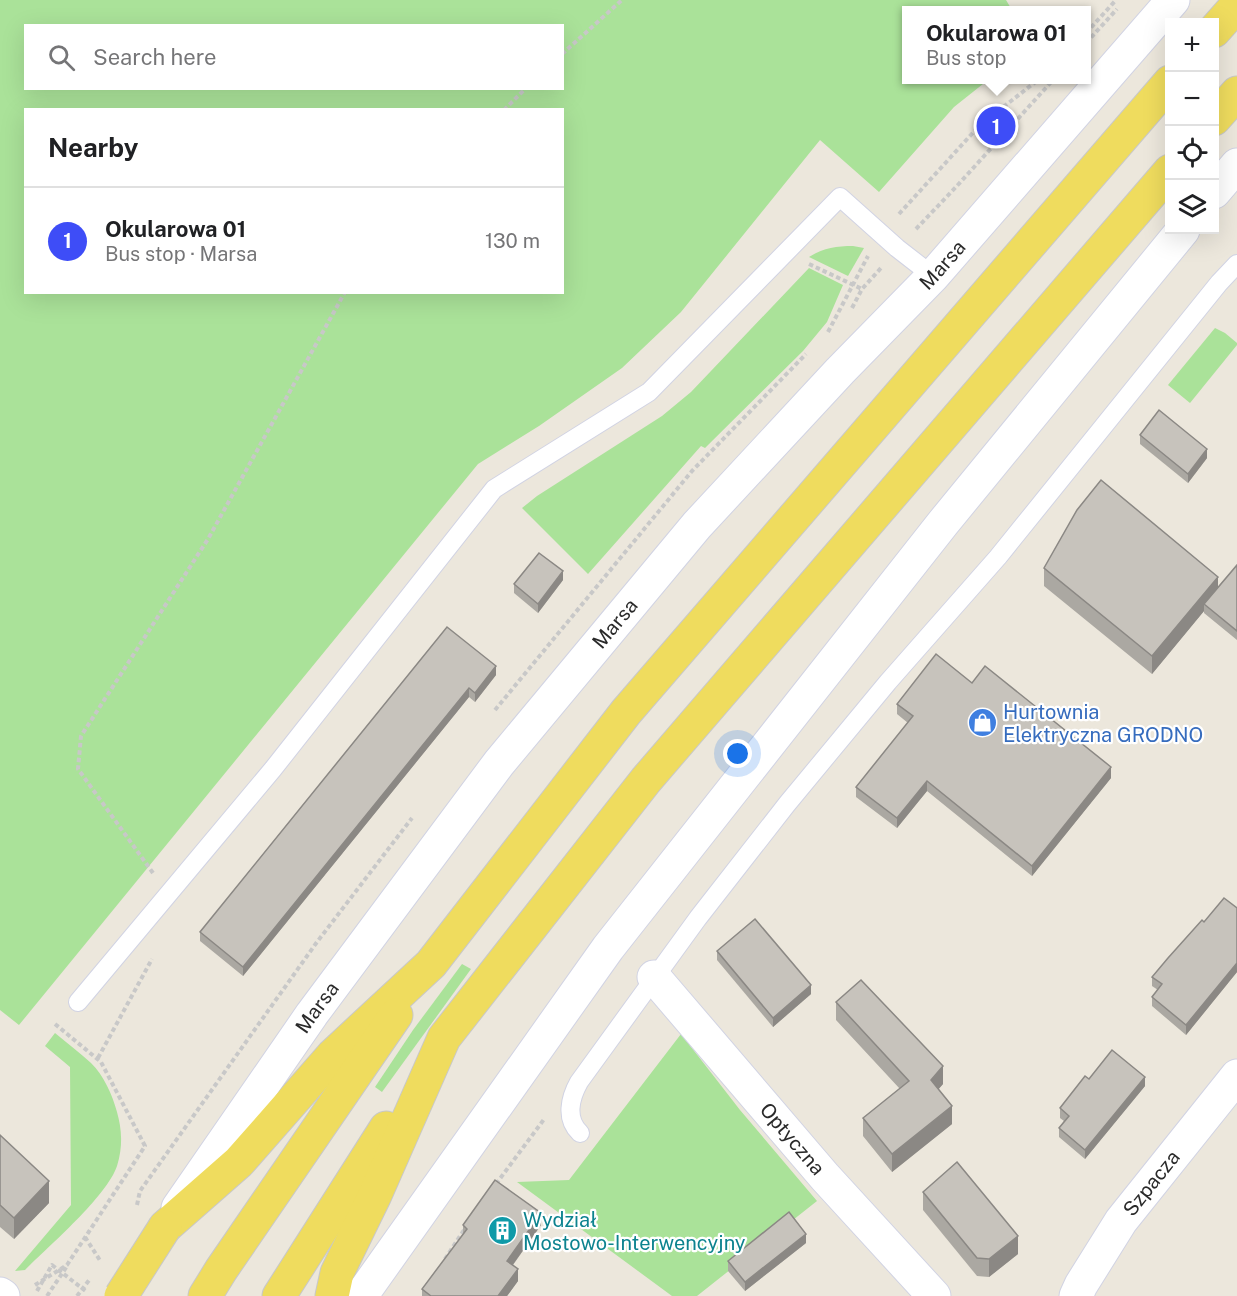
<!DOCTYPE html>
<html lang="en">
<head>
<meta charset="utf-8">
<style>
	body { margin:0; font-family:"Public Sans",sans-serif; background:#f6f6f6; color:#202124 }
	.controls { position:absolute; right:18px; top:18px; display:grid; overflow:hidden; border-radius:0px; box-shadow:0 6px 24px #0002 }
	.controls button { width:54px; height:54px; display:grid; place-items:center; padding:0; border:0; border-bottom:2px solid #e0e0e0; background:#fff; color:#202124; font:30px sans-serif }
	.you { position:absolute; left:738px; top:754px; width:21px; height:21px; margin:-15px; border:4px solid #fff; border-radius:50%; background:#1a73e8; box-shadow:0 0 0 9px #1a73e833 }
	.badge { display:grid; place-items:center; width:39px; height:39px; border-radius:50%; background:#3e4df7; color:#fff; font-size:20px; font-weight:700 }
	.pin { position:absolute; translate:-50% -50%; border:3px solid #fff; box-shadow:0 2px 6px #0006 }
	.popup { position:absolute; left:902px; top:6px; width:189px; height:78px; box-sizing:border-box; display:grid; place-content:center; border-radius:0px; background:#fff; filter:drop-shadow(0 2px 4px #0005); font-size:20px; white-space:nowrap; color:#757577 }
	.popup b { font-size:22px; color:#202124 }
	.popup::after { content:''; position:absolute; left:50%; top:100%; margin-left:-12px; border:12px solid transparent; border-top-color:#fff }
	.list { margin:0; padding:0; list-style:none }
	h2 { display:flex; justify-content:space-between; align-items:center; height:78px; margin:0; padding:0 24px; font-size:26px }
	h2 small { font-size:20px; font-weight:400; color:#757577 }
	.list li { display:grid; grid-template-columns:39px 1fr auto; gap:18px; align-items:center; box-sizing:border-box; height:108px; padding:0 24px; border-top:2px solid #e0e0e0 }
	.list b { display:block; font-size:22px; white-space:nowrap }
	.list p { margin:0; font-size:20px; white-space:nowrap; color:#757577 }
	.list em { font-size:20px; font-style:normal; color:#757577 }
	.icon { flex:none; width:33px; height:33px; fill:none; stroke:currentColor; stroke-width:2; stroke-linecap:round; stroke-linejoin:round }
	.map { position:relative; flex:none; width:1237px; height:1296px; overflow:hidden }
	.search { position:absolute; background:#fff; box-shadow:0 6px 24px #0002; left:24px; top:24px; width:540px; height:66px; display:flex; align-items:center; gap:15px; box-sizing:border-box; padding:0 21px; border-radius:0px; color:#757577; font-size:22px }
	.panel { position:absolute; background:#fff; box-shadow:0 6px 24px #0002; left:24px; top:108px; width:540px; height:186px; border-radius:0px }
	.map>svg:first-child { display:block }
	.green { fill:#aae299; fill-rule:evenodd }
	.lines { fill:none; stroke-linecap:round; stroke-linejoin:round }
	.lane-casing { stroke:#d1d3e3; stroke-width:20 }
	.street-casing { stroke:#d1d3e3; stroke-width:35 }
	.secondary-casing { stroke:#d1d3e3; stroke-width:35 }
	.primary-casing { stroke:#c8c8c8; stroke-width:35 }
	.path { stroke:#c8c8c8; stroke-width:4; stroke-dasharray:4.5 3; stroke-linecap:butt }
	.lane { stroke:#fff; stroke-width:18 }
	.street { stroke:#fff; stroke-width:33 }
	.secondary { stroke:#fff; stroke-width:33 }
	.primary { stroke:#efdc5e; stroke-width:33 }
	.primary-bridge-casing { stroke:#c8c8c8; stroke-width:35; stroke-linecap:butt }
	.path-bridge { stroke:#c8c8c8; stroke-width:4; stroke-dasharray:4.5 3; stroke-linecap:butt }
	.primary-bridge { stroke:#efdc5e; stroke-width:33 }
	.wall { fill:#aba8a2 }
	.shaded-wall { fill:#8b8884 }
	.building { fill:#c7c3bc; stroke:#8b8884; stroke-width:1.5 }
	.labels { text-anchor:middle; dominant-baseline:central; stroke-width:4.5; stroke-linejoin:round; paint-order:stroke }
	.street-label { font-size:20px; fill:#2a2a2a; stroke:#fff }
	.shop-label { font-size:20px; fill:#366cbe; stroke:#fff; text-anchor:start }
	.culture-label { font-size:20px; fill:#0d838f; stroke:#fff; text-anchor:start }
</style>
</head>
<body>
<div class="map">
<svg width="1237" height="1296" viewBox="0 0 1237 1296">
	<rect width="100%" height="100%" fill="#ece7dc"/>
	<g class="green">
		<path d="M 0,0 L 1006,0 L 1012,10 L 906,10 L 906,80 L 988,80 L 954,107 L 879,192 L 820,140 L 681,312 L 622,368 L 539,426 L 478,464 L 19,1025 L 0,1010 ZM 26,26 L 562,26 L 562,88 L 26,88 ZM 26,110 L 562,110 L 562,292 L 26,292 Z"/>
		<path d="M 853,246 L 864,248 L 848,276 L 809,257 C 823,248 836,246 853,246 Z"/>
		<path d="M 809,268 L 843,285 L 827,322 L 803,351 L 705,448 L 701,446 L 588,574 L 522,508 L 537,496 L 662,416 L 691,392 Z"/>
		<path d="M 1215,328 L 1225,333 L 1237,343 L 1237,345 L 1190,403 L 1168,385 Z"/>
		<path d="M 462,964 L 471,969 L 382,1092 L 375,1087 L 413,1030 Z"/>
		<path d="M 55,1033 C 67,1043 80,1053 91,1063 C 104,1076 112,1094 117,1112 C 122,1130 123,1147 117,1166 C 107,1196 49,1246 25,1270 L 15,1271 L 71,1205 L 70,1067 L 45,1046 Z"/>
		<path d="M 681,1034 L 740,1110 L 817,1201 L 697,1296 L 672,1296 L 517,1182 L 569,1180 Z"/>
	</g>
	<g class="lines">
		<defs>
			<g id="lane">
				<path d="M 78,1002 L 273,769 L 494,489 L 649,392 L 840,197 L 897,248 L 933,276"/>
				<path d="M 580,1133 C 565,1119 570,1098 579,1082 L 698,918 L 787,804 L 888,682 L 998,557 L 1219,283 L 1237,264"/>
			</g>
			<g id="street">
				<path id="s1" d="M 654,977 L 825,1177 L 934,1296"/>
				<path d="M 0,1294 L 3,1296"/>
				<path id="s2" d="M 1076,1296 L 1081,1285 L 1121,1221 L 1237,1076"/>
			</g>
			<g id="secondary">
				<path d="M 1214,192 L 1237,165"/>
				<path id="s3" d="M 178,1208 L 312,1014 L 499,763 L 697,525 L 840,371 L 933,276 L 1173,0"/>
				<path d="M 361,1296 L 608,948 L 943,523 L 1183,230"/>
			</g>
			<g id="primary">
				<path d="M 1214,31 L 1237,5"/>
				<path d="M 1214,119 L 1237,93"/>
				<path d="M 165,1227 L 239,1162 L 333,1055 L 431,964 L 626,712 L 1170,82"/>
				<path d="M 205,1296 L 221,1270 L 396,1015"/>
				<path d="M 279,1296 L 386,1128"/>
				<path d="M 332,1296 L 337,1273 L 375,1195 L 444,1038 L 646,780 L 1170,171"/>
			</g>
		</defs>
		<use href="#lane" class="lane-casing"/>
		<use href="#street" class="street-casing"/>
		<use href="#secondary" class="secondary-casing"/>
		<use href="#primary" class="primary-casing"/>
		<g class="path">
			<path d="M 1086,33 L 1116,0"/>
			<path d="M 1086,43 L 1117,9"/>
			<path d="M 562,54 L 622,0"/>
			<path d="M 504,110 L 526,88"/>
			<path d="M 899,214 L 979,126 L 1038,80"/>
			<path d="M 916,229 L 956,187 L 1053,80"/>
			<path d="M 809,264 L 862,289"/>
			<path d="M 852,308 L 862,289 L 881,268"/>
			<path d="M 828,332 L 868,256"/>
			<path d="M 495,710 L 692,471 L 806,354"/>
			<path d="M 153,873 L 78,769 L 81,736 L 208,539 L 345,292"/>
			<path d="M 98,1058 L 152,959"/>
			<path d="M 496,1184 L 545,1118"/>
			<path d="M 137,1205 L 140,1191 L 317,942 L 412,818"/>
			<path d="M 85,1237 L 101,1262"/>
			<path d="M 445,1259 L 466,1227"/>
			<path d="M 35,1285 L 67,1265 L 145,1146 L 101,1062 L 55,1024"/>
			<path d="M 37,1291 L 52,1265 L 87,1292"/>
			<path d="M 47,1296 L 67,1266"/>
		</g>
		<use href="#lane" class="lane"/>
		<use href="#street" class="street"/>
		<use href="#secondary" class="secondary"/>
		<use href="#primary" class="primary"/>
		<defs>
			<path id="primary-bridge" d="M 121,1296 L 165,1227"/>
		</defs>
		<use href="#primary-bridge" class="primary-bridge-casing"/>
		<path class="path-bridge" d="M 77,1296 L 90,1279"/>
		<use href="#primary-bridge" class="primary-bridge"/>
	</g>
	<g class="wall">
		<path d="M 1140,435 L 1207,458 L 1188,483 L 1140,444 Z"/>
		<path d="M 1237,565 L 1237,640 L 1204,613 L 1204,611 L 1152,674 L 1044,586 L 1044,568 L 1218,587 Z"/>
		<path d="M 563,580 L 538,613 L 514,593 L 514,584 Z"/>
		<path d="M 447,627 L 496,675 L 475,702 L 469,697 L 243,976 L 200,941 L 200,932 Z"/>
		<path d="M 972,683 L 1111,778 L 1032,876 L 927,791 L 897,828 L 856,797 L 856,787 L 908,723 L 897,714 L 897,704 Z"/>
		<path d="M 1237,908 L 1237,972 L 1186,1035 L 1152,1006 L 1152,997 L 1158,990 L 1152,986 L 1152,977 L 1204,922 Z"/>
		<path d="M 717,951 L 811,994 L 773,1027 L 717,960 Z"/>
		<path d="M 836,1002 L 943,1084 L 938,1089 L 952,1124 L 892,1172 L 863,1136 L 863,1118 L 900,1089 L 836,1020 Z"/>
		<path d="M 1089,1079 L 1145,1086 L 1085,1159 L 1059,1137 L 1059,1128 L 1064,1121 L 1060,1118 L 1060,1108 Z"/>
		<path d="M 0,1135 L 49,1203 L 14,1239 L 0,1227 Z"/>
		<path d="M 923,1192 L 1018,1254 L 989,1277 L 977,1276 L 923,1210 Z"/>
		<path d="M 463,1225 L 541,1225 L 513,1265 L 518,1281 L 507,1296 L 422,1296 L 422,1289 L 463,1234 Z"/>
		<path d="M 806,1243 L 745,1291 L 728,1271 L 728,1261 Z"/>
	</g>
	<g class="shaded-wall">
		<path d="M 1207,449 L 1207,458 L 1188,483 L 1188,474 Z"/>
		<path d="M 563,571 L 563,580 L 538,613 L 538,604 Z"/>
		<path d="M 1218,577 L 1218,595 L 1204,604 L 1204,611 L 1152,674 L 1152,656 Z"/>
		<path d="M 496,666 L 496,675 L 475,702 L 475,693 Z"/>
		<path d="M 469,688 L 469,697 L 243,976 L 243,967 Z"/>
		<path d="M 1111,767 L 1111,778 L 1032,876 L 1032,866 Z"/>
		<path d="M 927,781 L 927,791 L 897,828 L 897,818 Z"/>
		<path d="M 1237,963 L 1237,972 L 1186,1035 L 1186,1025 Z"/>
		<path d="M 811,985 L 811,994 L 773,1027 L 773,1018 Z"/>
		<path d="M 943,1066 L 943,1084 L 931,1098 L 931,1080 Z"/>
		<path d="M 1145,1077 L 1145,1086 L 1085,1159 L 1085,1150 Z"/>
		<path d="M 952,1106 L 952,1124 L 892,1172 L 892,1154 Z"/>
		<path d="M 49,1181 L 49,1203 L 14,1239 L 14,1218 Z"/>
		<path d="M 541,1213 L 541,1225 L 507,1273 L 507,1261 Z"/>
		<path d="M 806,1234 L 806,1243 L 745,1291 L 745,1282 Z"/>
		<path d="M 1018,1236 L 1018,1254 L 989,1277 L 989,1259 Z"/>
		<path d="M 518,1269 L 518,1281 L 507,1296 L 498,1296 Z"/>
	</g>
	<g class="building">
		<path d="M 1159,410 L 1207,449 L 1188,474 L 1140,435 Z"/>
		<path d="M 1101,480 L 1218,577 L 1152,656 L 1044,568 L 1077,510 Z"/>
		<path d="M 539,553 L 563,571 L 538,604 L 514,584 Z"/>
		<path d="M 1237,565 L 1237,631 L 1204,604 Z"/>
		<path d="M 447,627 L 496,666 L 475,693 L 469,688 L 243,967 L 200,932 Z"/>
		<path d="M 936,654 L 972,683 L 985,666 L 1111,767 L 1032,866 L 927,781 L 897,818 L 856,787 L 913,716 L 897,704 Z"/>
		<path d="M 1224,898 L 1237,908 L 1237,963 L 1186,1025 L 1152,997 L 1162,984 L 1152,977 L 1168,958 L 1202,920 L 1204,922 Z"/>
		<path d="M 755,919 L 811,985 L 773,1018 L 717,951 Z"/>
		<path d="M 861,980 L 943,1066 L 931,1080 L 952,1106 L 892,1154 L 863,1118 L 909,1081 L 836,1002 Z"/>
		<path d="M 1112,1050 L 1145,1077 L 1085,1150 L 1059,1128 L 1069,1116 L 1060,1108 L 1085,1076 L 1089,1079 Z"/>
		<path d="M 0,1135 L 49,1181 L 14,1218 L 0,1205 Z"/>
		<path d="M 957,1162 L 1018,1236 L 989,1259 L 977,1258 L 923,1192 Z"/>
		<path d="M 495,1180 L 541,1213 L 507,1261 L 518,1269 L 498,1296 L 431,1296 L 422,1289 L 467,1229 L 463,1225 Z"/>
		<path d="M 789,1212 L 806,1234 L 745,1282 L 728,1261 Z"/>
	</g>
	<defs>
		<symbol id="shop-disc" viewBox="-11 -11 22 22"><circle r="9.5" fill="#3f7fe0" stroke="#fff"/><path d="M-5-2.5h2.3a2.7 3.5 0 0 1 5.4 0H5L5.5 6h-11ZM-1.5-2.5h3a1.5 2.3 0 0 0-3 0Z" fill="#fff"/></symbol>
		<symbol id="building-disc" viewBox="-11 -11 22 22"><circle r="9.5" fill="#0f9aa8" stroke="#fff"/><path d="M-4-6H4V6H1V3H-1V6H-4ZM-2.5-4.3h1.7v1.8h-1.7ZM.8-4.3h1.7v1.8H.8ZM-2.5-1h1.7V.8h-1.7ZM.8-1h1.7V.8H.8Z" fill="#fff"/></symbol>
	</defs>
	<g fill-rule="evenodd">
		<use href="#shop-disc" x="966" y="706" width="33" height="33"/>
		<use href="#building-disc" x="486" y="1214" width="33" height="33"/>
	</g>
	<g class="labels">
		<g class="street-label">
			<text stroke="none"><textPath href="#s3" startOffset="1216">Marsa</textPath></text>
			<text stroke="none"><textPath href="#s3" startOffset="730">Marsa</textPath></text>
			<text stroke="none"><textPath href="#s3" startOffset="244">Marsa</textPath></text>
			<text stroke="none"><textPath href="#s1" startOffset="213">Optyczna</textPath></text>
			<text stroke="none"><textPath href="#s2" startOffset="136">Szpacza</textPath></text>
		</g>
		<g class="shop-label">
			<text x="1003" y="712">Hurtownia<tspan x="1003" dy="23">Elektryczna GRODNO</tspan></text>
		</g>
		<g class="culture-label">
			<text x="523" y="1220">Wydział<tspan x="523" dy="23">Mostowo-Interwencyjny</tspan></text>
		</g>
	</g>
</svg>
<div class="controls">
<button>+</button>
<button>−</button>
<button><svg class="icon" aria-label="locate" viewBox="0 0 24 24"><circle cx="12" cy="12" r="6"/><path d="M12 2v4M12 18v4M2 12h4M18 12h4"/></svg></button>
<button><svg class="icon" aria-label="layers" viewBox="0 0 24 24"><path d="M12 4l9 5-9 5-9-5zM3 14l9 5 9-5"/></svg></button>
</div>
<div class="you"></div>
<div class="pin badge" style="left:996px;top:126px">1</div>
<div class="popup"><b>Okularowa 01</b>Bus stop</div>
<div class="search"><svg class="icon" aria-label="search" viewBox="0 0 24 24"><circle cx="10" cy="10" r="6"/><path d="M15 15l6 6"/></svg>Search here</div>
<section class="panel">
<h2>Nearby<small></small></h2>
<ul class="list">
<li><span class="badge">1</span><div><b>Okularowa 01</b><p>Bus stop · Marsa</p></div><em>130 m</em></li>
</ul>
</section>
</div>
</body>
</html>
